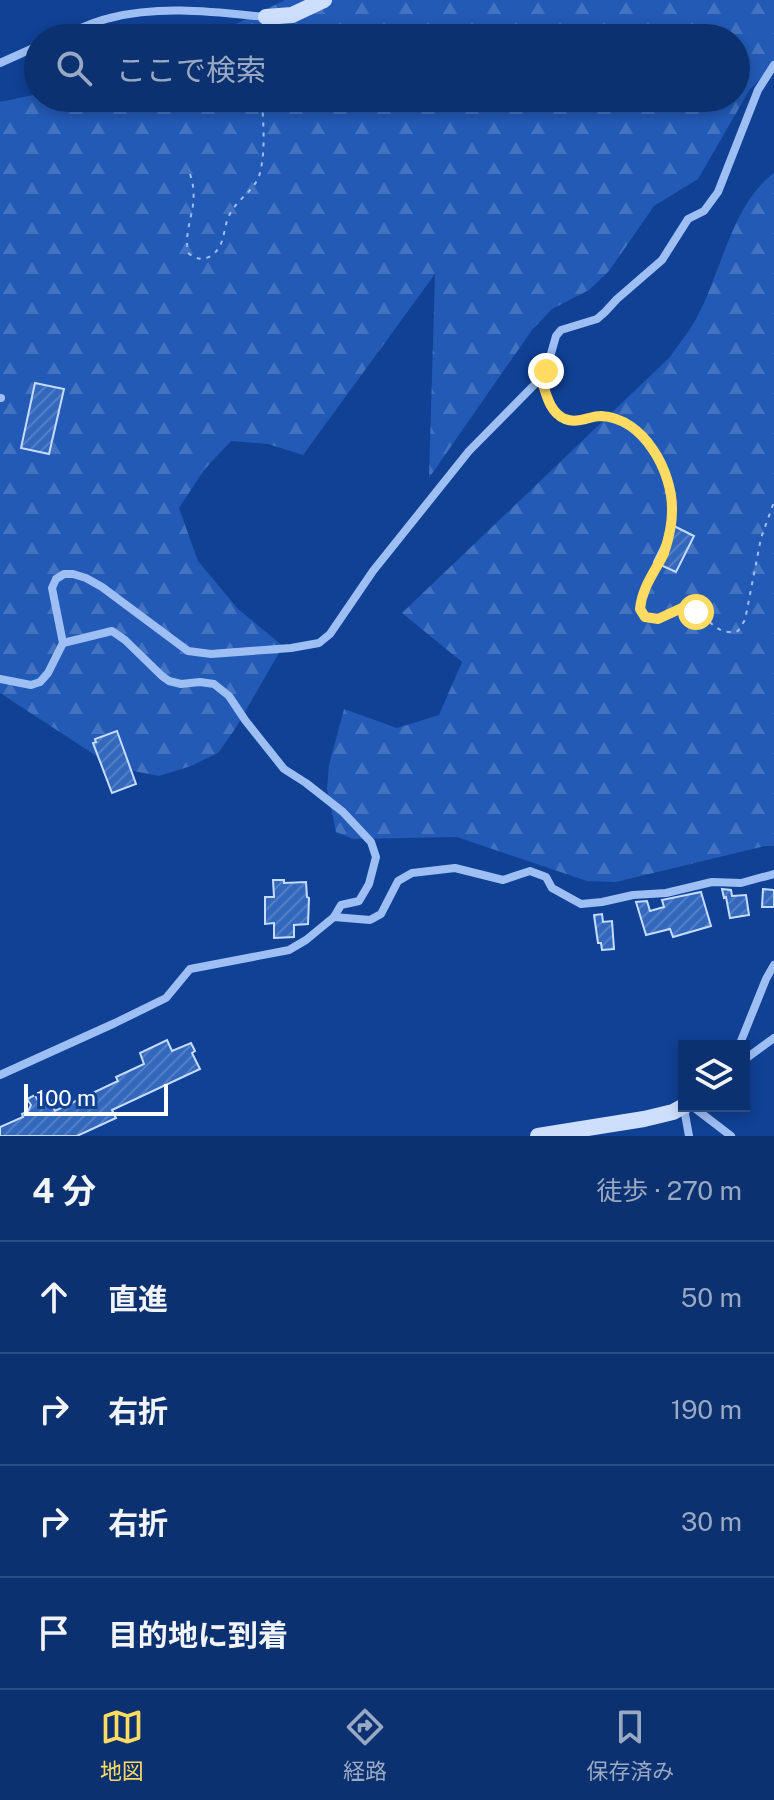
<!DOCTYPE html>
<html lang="ja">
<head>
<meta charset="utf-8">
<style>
	body { margin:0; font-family:"Public Sans","Noto Sans JP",sans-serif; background:#153975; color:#f1f3f6 }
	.controls { position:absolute; right:24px; bottom:24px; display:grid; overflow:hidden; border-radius:0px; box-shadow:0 4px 12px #0003 }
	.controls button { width:72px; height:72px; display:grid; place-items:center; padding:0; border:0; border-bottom:2px solid #2c4c83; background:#0c3170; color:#f1f3f6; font:40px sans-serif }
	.scale { position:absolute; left:24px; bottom:20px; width:144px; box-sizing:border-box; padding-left:8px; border:4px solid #fff; border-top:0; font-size:22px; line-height:28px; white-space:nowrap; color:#fff; -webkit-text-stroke:6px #104195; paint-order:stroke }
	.stop { position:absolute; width:24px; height:24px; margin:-18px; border:6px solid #ffdc61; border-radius:50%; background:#fff }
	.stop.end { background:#ffdc61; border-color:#fff; box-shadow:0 2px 8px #0008 }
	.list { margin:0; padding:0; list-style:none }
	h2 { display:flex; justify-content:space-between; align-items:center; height:104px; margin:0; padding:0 32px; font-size:34px }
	h2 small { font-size:26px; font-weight:400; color:#9aa9c3 }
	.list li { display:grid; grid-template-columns:52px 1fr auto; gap:24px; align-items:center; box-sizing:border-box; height:112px; padding:0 32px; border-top:2px solid #2c4c83 }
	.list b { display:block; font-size:30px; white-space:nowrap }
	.list em { font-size:26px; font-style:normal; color:#9aa9c3 }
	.icon { flex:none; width:44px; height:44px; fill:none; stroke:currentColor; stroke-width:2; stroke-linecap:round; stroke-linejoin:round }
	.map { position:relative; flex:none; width:774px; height:1136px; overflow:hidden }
	.search { position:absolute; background:#0c3170; box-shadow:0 4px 12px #0003; left:24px; right:24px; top:24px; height:88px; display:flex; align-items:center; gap:20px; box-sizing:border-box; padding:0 28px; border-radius:44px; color:#9aa9c3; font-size:30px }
	.sheet { height:552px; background:#0c3170 }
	nav { display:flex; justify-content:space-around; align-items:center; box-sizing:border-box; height:112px; border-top:2px solid #2c4c83; background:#0c3170; font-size:22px; color:#9aa9c3 }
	nav a { display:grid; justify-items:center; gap:4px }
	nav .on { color:#ffdc61 }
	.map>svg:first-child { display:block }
	.forest { fill:url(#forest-firs) }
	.building { fill:url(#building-hatch); stroke:#c6dcfe; stroke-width:2 }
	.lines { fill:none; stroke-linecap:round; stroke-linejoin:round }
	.path { stroke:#9ebff4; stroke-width:2; stroke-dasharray:4 6; stroke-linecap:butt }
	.street { stroke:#9ebff4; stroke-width:8 }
	.secondary { stroke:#cedffd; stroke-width:16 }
	.route { stroke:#ffdc61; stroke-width:10 }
</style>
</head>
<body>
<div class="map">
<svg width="774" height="1136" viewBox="0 0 774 1136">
	<defs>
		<pattern id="forest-firs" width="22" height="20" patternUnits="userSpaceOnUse" patternTransform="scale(2)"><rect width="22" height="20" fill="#225ab5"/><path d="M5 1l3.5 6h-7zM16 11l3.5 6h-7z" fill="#4373c0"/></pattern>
		<pattern id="building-hatch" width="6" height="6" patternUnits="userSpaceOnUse" patternTransform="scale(2)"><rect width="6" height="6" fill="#3468bc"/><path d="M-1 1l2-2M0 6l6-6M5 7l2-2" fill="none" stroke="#527fc6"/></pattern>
	</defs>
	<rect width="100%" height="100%" fill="#104195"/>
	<g class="forest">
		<path d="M 285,0 L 774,0 L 774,66 L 750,89 L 698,179 L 654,206 L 609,271 L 589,290 L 552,309 L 532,330 L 429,478 L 435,274 L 303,455 L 268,444 L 231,441 L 204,470 L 179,508 L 198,561 L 238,609 L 283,646 L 235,729 L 218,753 L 191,766 L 159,776 L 134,771 L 98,757 L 0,693 L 0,102 L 38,94 L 38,98 L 736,98 L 736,38 L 207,38 Z"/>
		<path d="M 774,173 L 774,846 L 765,846 L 616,882 L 587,881 L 457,837 L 353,839 L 336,832 L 327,789 L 329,765 L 344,709 L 397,728 L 439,715 L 462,662 L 402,613 L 670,357 C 679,343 691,330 698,315 C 721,272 733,202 774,173 Z"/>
	</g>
	<g class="building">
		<path d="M 35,383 L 64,389 L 49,454 L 21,448 Z"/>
		<path d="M 672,525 L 694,536 L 676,572 L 654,562 Z"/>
		<path d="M 117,731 L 136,784 L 112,793 L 93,743 L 96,742 L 95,739 Z"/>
		<path d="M 273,880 L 284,880 L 284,883 L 306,882 L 307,897 L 309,898 L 308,924 L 294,925 L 294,937 L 274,938 L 274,923 L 265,924 L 265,897 L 274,897 Z"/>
		<path d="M 722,889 L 731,890 L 732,896 L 746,895 L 749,915 L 730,918 L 726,897 L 724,898 Z"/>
		<path d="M 763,889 L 774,890 L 774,907 L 762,907 Z"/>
		<path d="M 701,892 L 711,926 L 673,937 L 670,929 L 646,935 L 636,902 L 647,901 L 650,911 L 664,907 L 662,900 Z"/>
		<path d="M 602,914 L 603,922 L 612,921 L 614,949 L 602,950 L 601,943 L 598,943 L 594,915 Z"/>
		<path d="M 167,1040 L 172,1051 L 191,1043 L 195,1051 L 192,1053 L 200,1069 L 112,1110 L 116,1118 L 77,1136 L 0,1136 L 0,1127 L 23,1117 L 22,1114 L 28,1111 L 31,1105 L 27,1099 L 35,1095 L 38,1101 L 45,1104 L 51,1101 L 55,1111 L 118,1081 L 116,1077 L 144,1064 L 140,1053 Z"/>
	</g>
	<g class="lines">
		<g class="path">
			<path d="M 190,174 C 201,207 183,223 188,253 C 196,259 202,261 211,256 C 227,245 222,226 231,212 C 239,198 256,189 260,173 C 266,148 263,123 262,98"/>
			<path d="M 544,387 C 550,405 558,424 581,420 C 587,419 593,416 599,416 C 618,416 635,427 646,442 C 670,472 677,496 668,534 C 667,540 666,547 664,552 C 656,572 642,587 640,609 L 645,617 L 658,619 L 684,607 C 685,607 696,611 697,612 C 712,621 717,636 738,631 L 745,620 L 761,538 L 774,502"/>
		</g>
		<g class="street">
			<path d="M 58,38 C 75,31 92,22 110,18 C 161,5 214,12 266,17"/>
			<path d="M 0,63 L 38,46"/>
			<path d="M 0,398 L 1,398"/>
			<path d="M 0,679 L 31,685 L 40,682 L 48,673 L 63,643 L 52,588 L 56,579 L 64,574 L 73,574 L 86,578 L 102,587 L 188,651 L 211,654 L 291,648 L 319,643 L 330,634 L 373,571 L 469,451 L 541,378 L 546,371 L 556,336 L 561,330 L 597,319 L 605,312 L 617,299 L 662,260 L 688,219 L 704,211 L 718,192 L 758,90 L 774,65"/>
			<path d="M 334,917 L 370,920 L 381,914 L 398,881 L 412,873 L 455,868 L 503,880 L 530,871 L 546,877 L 552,888 L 581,904 L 602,902 L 633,895 L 666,893 L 712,882 L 741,883 L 774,874"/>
			<path d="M 739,1046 L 766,979 L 774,965"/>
			<path d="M 744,1060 L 774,1038"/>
			<path d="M 0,1075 L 115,1023 L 166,998 L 190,969 L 289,950 L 306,940 L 334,917 L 341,905 L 359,901 L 369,884 L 376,857 L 371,842 L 343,812 L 306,783 L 284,769 L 245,720 L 229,696 L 214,684 L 200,682 L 181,684 L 169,681 L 162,676 L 125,640 L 112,631 L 63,643"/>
			<path d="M 687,1106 L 685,1114 L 689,1136"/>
			<path d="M 692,1106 L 731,1136"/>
		</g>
		<g class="secondary">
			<path d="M 266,17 L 292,15 L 324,0"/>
			<path d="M 538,1136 L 644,1119 L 673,1112 L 684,1106"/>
		</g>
	</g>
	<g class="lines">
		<path class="route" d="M 546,371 L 541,378 C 546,393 549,412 565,419 C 578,424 589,416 601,416 C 644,418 673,472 672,511 C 672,523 668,541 664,553 C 655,572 642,587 640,609 L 645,617 L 658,619 L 684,607 L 696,612"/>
	</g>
</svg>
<div class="controls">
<button><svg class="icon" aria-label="layers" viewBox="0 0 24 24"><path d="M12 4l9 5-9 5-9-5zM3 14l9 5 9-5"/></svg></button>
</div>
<div class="scale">100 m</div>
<div class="stop" style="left:696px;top:612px"></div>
<div class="stop end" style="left:546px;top:371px"></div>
<div class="search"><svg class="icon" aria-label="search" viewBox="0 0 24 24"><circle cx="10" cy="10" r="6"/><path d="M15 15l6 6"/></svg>ここで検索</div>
</div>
<section class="sheet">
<h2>4 分<small>徒歩 · 270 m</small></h2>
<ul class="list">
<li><svg class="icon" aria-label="ahead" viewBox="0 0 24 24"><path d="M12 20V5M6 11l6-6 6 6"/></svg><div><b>直進</b></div><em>50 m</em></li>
<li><svg class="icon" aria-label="right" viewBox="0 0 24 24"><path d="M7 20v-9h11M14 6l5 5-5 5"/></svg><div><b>右折</b></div><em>190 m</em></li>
<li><svg class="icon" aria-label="right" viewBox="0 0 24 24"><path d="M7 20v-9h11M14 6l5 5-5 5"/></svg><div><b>右折</b></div><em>30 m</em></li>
<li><svg class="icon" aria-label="arrive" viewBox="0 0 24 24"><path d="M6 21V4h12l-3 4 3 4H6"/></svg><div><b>目的地に到着</b></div></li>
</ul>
</section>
<nav>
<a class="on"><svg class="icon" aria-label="map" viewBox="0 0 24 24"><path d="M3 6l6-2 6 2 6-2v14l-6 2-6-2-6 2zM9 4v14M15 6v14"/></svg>地図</a>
<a><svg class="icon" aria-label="directions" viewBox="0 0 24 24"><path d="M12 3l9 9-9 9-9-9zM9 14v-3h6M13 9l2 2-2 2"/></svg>経路</a>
<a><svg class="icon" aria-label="saved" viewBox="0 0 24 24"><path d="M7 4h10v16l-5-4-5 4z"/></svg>保存済み</a>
</nav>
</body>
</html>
